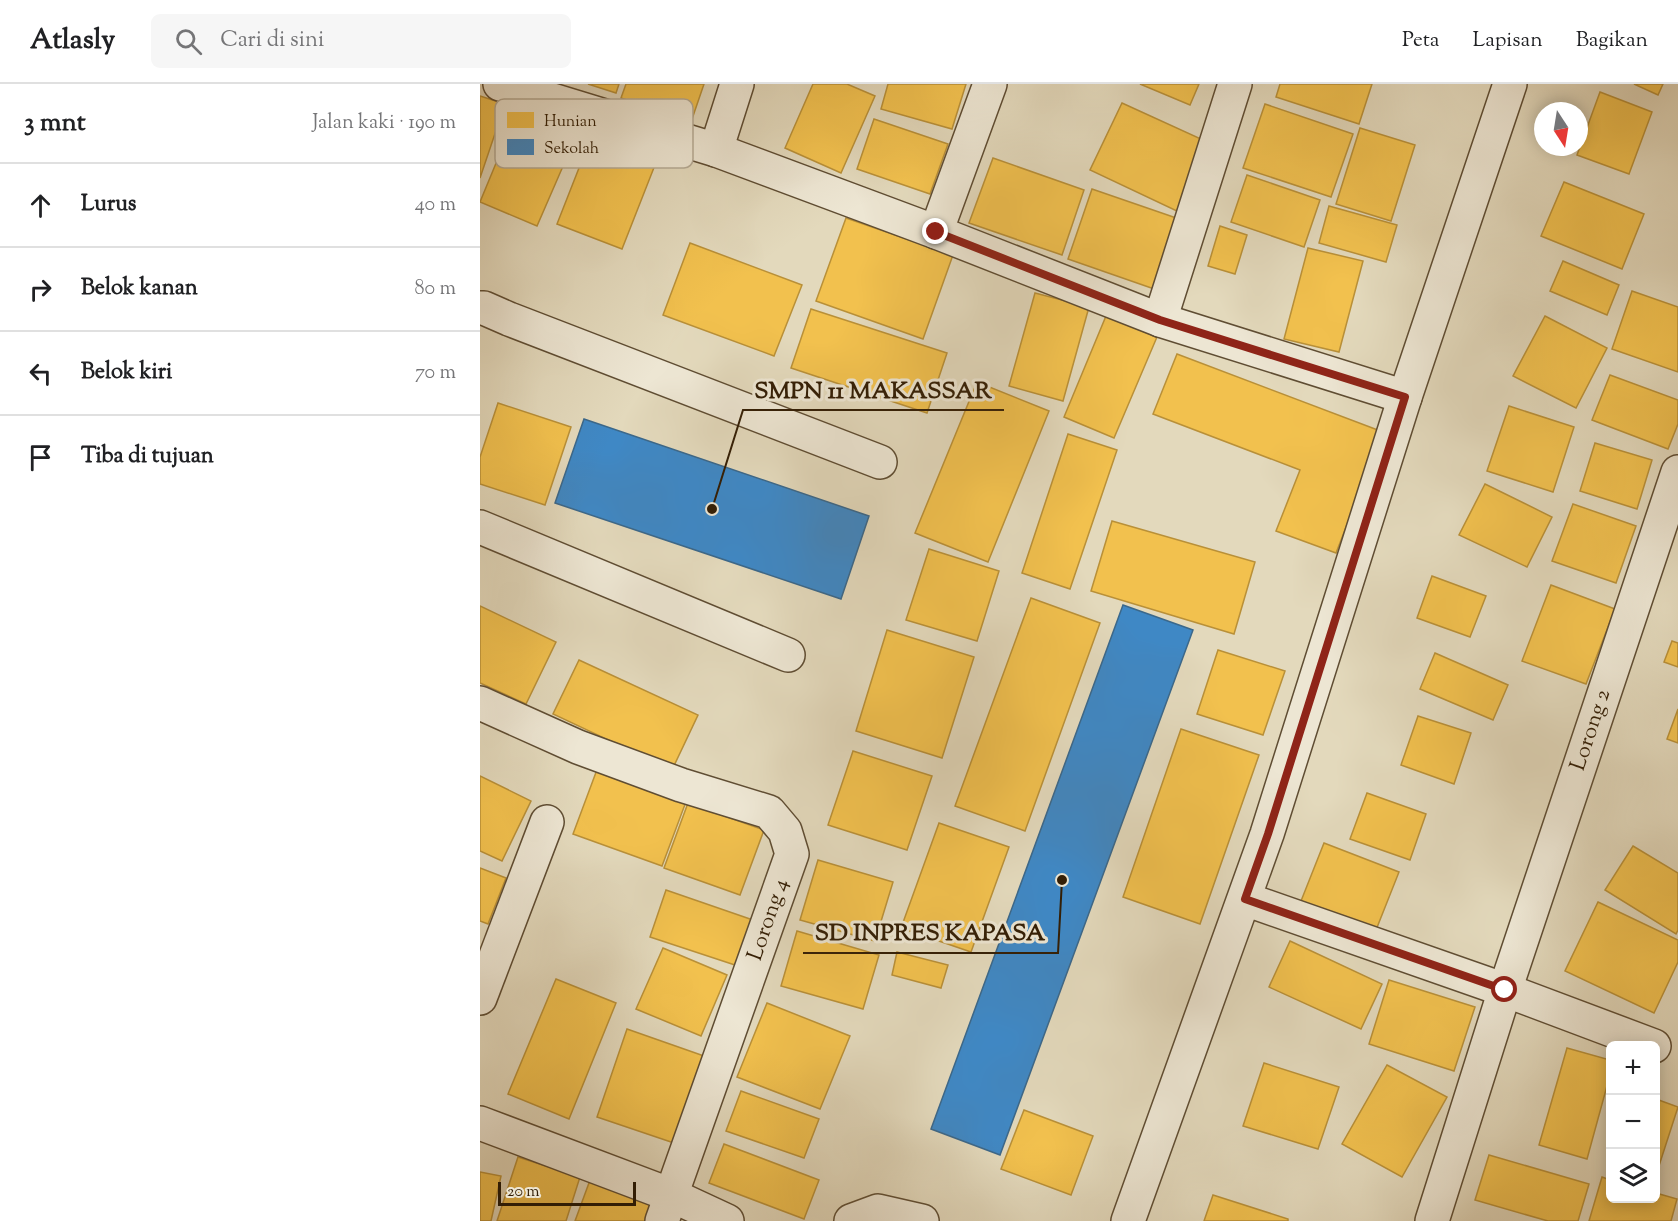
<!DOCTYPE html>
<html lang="id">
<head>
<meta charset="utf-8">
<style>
	body { margin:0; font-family:"Sorts Mill Goudy",serif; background:#f6f6f6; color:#202124 }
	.controls { position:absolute; right:18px; bottom:18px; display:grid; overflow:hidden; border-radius:9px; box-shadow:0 3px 15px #0003 }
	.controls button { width:54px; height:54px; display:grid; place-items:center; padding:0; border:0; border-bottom:2px solid #e0e0e0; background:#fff; color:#202124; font:30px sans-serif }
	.compass { position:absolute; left:1054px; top:18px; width:54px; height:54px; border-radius:50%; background:#fff; box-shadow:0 3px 15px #0003; rotate:168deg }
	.scale { position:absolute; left:18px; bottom:15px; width:138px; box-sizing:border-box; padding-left:6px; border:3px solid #331e05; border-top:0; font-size:16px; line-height:21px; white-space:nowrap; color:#331e05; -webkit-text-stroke:4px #ede6d3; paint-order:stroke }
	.stop { position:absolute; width:18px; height:18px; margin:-14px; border:4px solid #8f2418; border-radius:50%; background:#fff }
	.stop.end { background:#8f2418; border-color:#fff; box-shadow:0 2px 6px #0008 }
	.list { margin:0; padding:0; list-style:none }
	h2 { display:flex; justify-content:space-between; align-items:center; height:78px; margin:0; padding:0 24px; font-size:26px }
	h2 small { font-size:20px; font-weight:400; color:#757577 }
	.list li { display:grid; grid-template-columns:39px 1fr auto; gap:18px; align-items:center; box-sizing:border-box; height:84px; padding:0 24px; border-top:2px solid #e0e0e0 }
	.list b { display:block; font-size:22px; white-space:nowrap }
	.list em { font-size:20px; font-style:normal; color:#757577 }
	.icon { flex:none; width:33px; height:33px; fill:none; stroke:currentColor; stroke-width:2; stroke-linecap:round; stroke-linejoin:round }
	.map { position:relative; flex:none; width:1198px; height:1137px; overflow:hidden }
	header { display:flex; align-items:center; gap:36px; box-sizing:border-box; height:84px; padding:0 30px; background:#fff; border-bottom:2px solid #e0e0e0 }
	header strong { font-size:28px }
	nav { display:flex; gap:33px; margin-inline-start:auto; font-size:21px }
	.search { width:420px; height:54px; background:#f6f6f6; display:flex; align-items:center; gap:15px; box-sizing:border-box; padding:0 21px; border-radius:9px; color:#757577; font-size:22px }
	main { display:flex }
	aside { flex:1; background:#fff }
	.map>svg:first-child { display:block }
	.homes { fill:#f2c14e; stroke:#b99038; stroke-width:1.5 }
	.schools { fill:#3f88c5; stroke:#3b688b; stroke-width:1.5 }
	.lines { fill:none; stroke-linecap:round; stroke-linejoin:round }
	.minor-casing { stroke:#5f4d33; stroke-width:36 }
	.minor { stroke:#ede6d3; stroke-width:33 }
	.route { stroke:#8f2418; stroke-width:8 }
	.labels { text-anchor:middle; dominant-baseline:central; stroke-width:6; stroke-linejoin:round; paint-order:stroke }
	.street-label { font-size:22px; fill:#331e05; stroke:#ede6d3 }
	.key { fill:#ede6d3; stroke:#b5aa95; stroke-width:1.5 }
	.key-label { font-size:16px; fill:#331e05 }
	.leader { fill:none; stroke:#331e05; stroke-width:2 }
	.callout-dot { fill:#331e05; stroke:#ede6d3; stroke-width:2 }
	.callout-label { font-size:24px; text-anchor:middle; font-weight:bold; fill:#331e05; stroke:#ede6d3; stroke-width:6; stroke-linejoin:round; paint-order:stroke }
</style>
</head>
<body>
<header>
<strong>Atlasly</strong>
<div class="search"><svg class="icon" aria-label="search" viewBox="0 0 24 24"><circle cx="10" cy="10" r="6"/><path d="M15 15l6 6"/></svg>Cari di sini</div>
<nav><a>Peta</a><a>Lapisan</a><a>Bagikan</a></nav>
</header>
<main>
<aside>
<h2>3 mnt<small>Jalan kaki · 190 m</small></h2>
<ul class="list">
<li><svg class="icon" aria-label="ahead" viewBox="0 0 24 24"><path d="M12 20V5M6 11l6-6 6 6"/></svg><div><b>Lurus</b></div><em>40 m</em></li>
<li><svg class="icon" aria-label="right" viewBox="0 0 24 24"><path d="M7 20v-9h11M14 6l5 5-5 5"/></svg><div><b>Belok kanan</b></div><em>80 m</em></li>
<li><svg class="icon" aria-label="left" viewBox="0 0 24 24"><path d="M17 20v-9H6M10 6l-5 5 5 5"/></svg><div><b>Belok kiri</b></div><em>70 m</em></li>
<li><svg class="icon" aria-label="arrive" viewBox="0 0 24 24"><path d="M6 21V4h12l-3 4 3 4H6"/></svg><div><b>Tiba di tujuan</b></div></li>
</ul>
</aside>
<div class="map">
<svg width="1198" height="1137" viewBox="0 0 1198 1137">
	<rect width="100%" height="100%" fill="#e3d9bc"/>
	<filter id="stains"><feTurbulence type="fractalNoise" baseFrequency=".00333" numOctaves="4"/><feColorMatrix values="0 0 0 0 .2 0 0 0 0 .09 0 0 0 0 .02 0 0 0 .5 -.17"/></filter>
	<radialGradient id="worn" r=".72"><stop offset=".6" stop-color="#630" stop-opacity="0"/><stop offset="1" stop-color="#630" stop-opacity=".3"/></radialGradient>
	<g class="homes">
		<path d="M 108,0 L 139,0 L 136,9 Z"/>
		<path d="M 146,0 L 224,0 L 211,38 L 141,14 Z"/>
		<path d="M 333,0 L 367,0 L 395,12 L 361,89 L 305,64 Z"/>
		<path d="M 408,0 L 486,0 L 472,45 L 401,25 Z"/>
		<path d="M 660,0 L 719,0 L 710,21 Z"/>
		<path d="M 800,0 L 892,0 L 879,40 L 796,13 Z"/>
		<path d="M 1154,0 L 1183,0 L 1178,11 Z"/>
		<path d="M 1120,8 L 1172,28 L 1149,90 L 1097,71 Z"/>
		<path d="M 0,12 L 25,20 L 0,94 Z"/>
		<path d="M 642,19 L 732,60 L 699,128 L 610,86 Z"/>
		<path d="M 785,20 L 873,50 L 851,113 L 763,84 Z"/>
		<path d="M 38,26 L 97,50 L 57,142 L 0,118 Z"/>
		<path d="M 394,35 L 468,60 L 450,110 L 377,85 Z"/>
		<path d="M 880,44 L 935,61 L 911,137 L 856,120 Z"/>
		<path d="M 110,56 L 175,81 L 142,165 L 77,140 Z"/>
		<path d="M 513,74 L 604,106 L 582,171 L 489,139 Z"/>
		<path d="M 767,91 L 840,116 L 824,163 L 751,138 Z"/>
		<path d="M 1084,98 L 1164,130 L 1142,185 L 1061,152 Z"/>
		<path d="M 612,105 L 705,137 L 680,207 L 588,175 Z"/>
		<path d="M 849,122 L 917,141 L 906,178 L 839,159 Z"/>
		<path d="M 366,134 L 473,171 L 443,255 L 336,217 Z"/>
		<path d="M 740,142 L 767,151 L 755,190 L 728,182 Z"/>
		<path d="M 210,159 L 322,201 L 294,272 L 183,231 Z"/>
		<path d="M 828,164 L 883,177 L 859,268 L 804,255 Z"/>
		<path d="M 1083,177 L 1139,201 L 1127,231 L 1070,207 Z"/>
		<path d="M 1152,207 L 1198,223 L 1198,288 L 1132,265 Z"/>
		<path d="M 555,209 L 609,223 L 583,317 L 529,302 Z"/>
		<path d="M 331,225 L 467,269 L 447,329 L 311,284 Z"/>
		<path d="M 626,232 L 677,253 L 634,354 L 584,333 Z"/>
		<path d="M 1065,232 L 1127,264 L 1096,324 L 1033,292 Z"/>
		<path d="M 697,270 L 903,348 L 856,469 L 796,447 L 820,386 L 673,330 Z"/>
		<path d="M 1130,291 L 1198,316 L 1198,340 L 1188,365 L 1112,336 Z"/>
		<path d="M 497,298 L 569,327 L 508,478 L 435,449 Z"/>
		<path d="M 18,319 L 91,343 L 65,421 L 0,400 L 0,373 Z"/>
		<path d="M 1029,322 L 1094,343 L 1073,408 L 1007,387 Z"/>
		<path d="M 588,350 L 637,366 L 590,505 L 542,489 Z"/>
		<path d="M 1115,359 L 1172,376 L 1157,425 L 1100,407 Z"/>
		<path d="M 1005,400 L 1072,433 L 1047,483 L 979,451 Z"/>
		<path d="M 1093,420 L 1156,442 L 1136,499 L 1072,477 Z"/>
		<path d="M 632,437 L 775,478 L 754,550 L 611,507 Z"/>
		<path d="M 449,465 L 519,487 L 497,557 L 426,536 Z"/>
		<path d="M 952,492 L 1006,512 L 990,553 L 937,534 Z"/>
		<path d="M 1071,501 L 1135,525 L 1106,600 L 1042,577 Z"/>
		<path d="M 551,514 L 620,539 L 545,747 L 475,722 Z"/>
		<path d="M 0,522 L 76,558 L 46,620 L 0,599 Z"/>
		<path d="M 407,546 L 494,573 L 462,674 L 376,647 Z"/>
		<path d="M 1192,557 L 1198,559 L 1198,583 L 1184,578 Z"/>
		<path d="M 738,566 L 805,587 L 783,651 L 717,630 Z"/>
		<path d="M 955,569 L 1028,601 L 1013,636 L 940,605 Z"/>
		<path d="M 99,576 L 218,631 L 192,686 L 73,630 Z"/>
		<path d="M 1198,625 L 1198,659 L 1187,655 Z"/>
		<path d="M 938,632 L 991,649 L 974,700 L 921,681 Z"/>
		<path d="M 701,645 L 779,671 L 720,840 L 643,813 Z"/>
		<path d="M 373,667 L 452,692 L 427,766 L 348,741 Z"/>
		<path d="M 118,683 L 207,715 L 182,782 L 93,750 Z"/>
		<path d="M 0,692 L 51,717 L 22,777 L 0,767 Z"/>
		<path d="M 887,709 L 946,730 L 930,776 L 870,755 Z"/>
		<path d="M 208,719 L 284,746 L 260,811 L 184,784 Z"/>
		<path d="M 459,739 L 529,763 L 491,868 L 421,844 Z"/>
		<path d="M 844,759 L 919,788 L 896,846 L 821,817 Z"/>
		<path d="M 1153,762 L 1198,789 L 1198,846 L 1196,850 L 1125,806 Z"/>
		<path d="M 338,776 L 413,798 L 395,857 L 320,836 Z"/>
		<path d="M 0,784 L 26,794 L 8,840 L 0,837 Z"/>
		<path d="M 186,806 L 273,836 L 258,882 L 170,853 Z"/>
		<path d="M 1118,818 L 1198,856 L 1198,878 L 1174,929 L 1085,887 Z"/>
		<path d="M 317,847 L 399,871 L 383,925 L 301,902 Z"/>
		<path d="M 810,857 L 902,900 L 881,945 L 789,903 Z"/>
		<path d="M 183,864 L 247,891 L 221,952 L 156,925 Z"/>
		<path d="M 417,868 L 468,881 L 461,904 L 412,891 Z"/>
		<path d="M 76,895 L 136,919 L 89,1035 L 28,1010 Z"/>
		<path d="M 909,896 L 995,923 L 974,987 L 889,960 Z"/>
		<path d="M 287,919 L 370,952 L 340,1025 L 257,993 Z"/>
		<path d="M 147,945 L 224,972 L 194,1059 L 117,1033 Z"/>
		<path d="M 1087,964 L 1130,976 L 1130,991 L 1107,1075 L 1059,1061 Z"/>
		<path d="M 784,979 L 859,1003 L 838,1065 L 763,1042 Z"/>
		<path d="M 907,981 L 967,1013 L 922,1093 L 862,1060 Z"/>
		<path d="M 261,1007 L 339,1035 L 324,1074 L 246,1047 Z"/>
		<path d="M 1176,1015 L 1198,1023 L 1176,1091 Z"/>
		<path d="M 544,1026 L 613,1052 L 591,1111 L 521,1085 Z"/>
		<path d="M 244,1060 L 339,1096 L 324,1135 L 229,1099 Z"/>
		<path d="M 1009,1071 L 1109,1100 L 1098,1137 L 1068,1137 L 995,1116 Z"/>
		<path d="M 38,1073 L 100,1093 L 86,1137 L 17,1137 Z"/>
		<path d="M 0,1088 L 21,1092 L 11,1137 L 0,1137 Z"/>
		<path d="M 113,1088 L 183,1114 L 174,1137 L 95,1137 Z"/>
		<path d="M 1122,1093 L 1130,1096 L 1130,1114 L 1176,1114 L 1176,1109 L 1197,1115 L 1191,1137 L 1109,1137 Z"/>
		<path d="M 733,1111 L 808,1135 L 808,1137 L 724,1137 Z"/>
	</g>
	<g class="schools">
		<path d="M 104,335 L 389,432 L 361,515 L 75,419 Z"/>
		<path d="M 643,521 L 713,546 L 520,1071 L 451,1045 Z"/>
	</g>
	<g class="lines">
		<defs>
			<g id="minor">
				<path d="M 20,0 L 236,66 L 456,148 L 680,236 L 925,313"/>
				<path d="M 236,66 L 257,0"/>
				<path d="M 456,148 L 510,0"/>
				<path d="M 0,224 L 4,224 L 29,235 L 400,378"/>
				<path d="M 680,236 L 755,0"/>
				<path d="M 0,443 L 308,571"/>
				<path d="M 0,619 L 98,663 L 201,701 L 289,728 L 305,747 L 312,770 L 182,1137"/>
				<path d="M 765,815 L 1025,906 L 1174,962"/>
				<path d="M 0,914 L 67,738"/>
				<path d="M 0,1039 L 191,1111 L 247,1137"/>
				<path d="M 371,1137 L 398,1127 L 442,1137"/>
				<path d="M 648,1137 L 787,750 L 925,313 L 1030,0"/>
				<path id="s1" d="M 952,1137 L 1025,906 L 1198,388"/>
			</g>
		</defs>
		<use href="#minor" class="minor-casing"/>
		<use href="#minor" class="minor"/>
	</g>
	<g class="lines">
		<path class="route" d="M 456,148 L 680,236 L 925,313 L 788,750 L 765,815 L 1025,906"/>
	</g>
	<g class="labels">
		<g class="street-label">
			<text stroke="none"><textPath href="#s1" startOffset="516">Lorong 2</textPath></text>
			<text transform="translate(289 836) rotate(-71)">Lorong 4</text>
		</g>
	</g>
	<rect x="15" y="15" width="198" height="69" rx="9" class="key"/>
	<rect x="27" y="28" width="27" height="16" fill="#f2c14e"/>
	<rect x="27" y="55" width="27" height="16" fill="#3f88c5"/>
	<g class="key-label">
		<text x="64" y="42">Hunian</text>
		<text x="64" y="69">Sekolah</text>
	</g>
	<path class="leader" d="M232 425L263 326H524M582 796L578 869H323"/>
	<g class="callout-dot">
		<circle cx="232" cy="425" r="6"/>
		<circle cx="582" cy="796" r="6"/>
	</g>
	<g class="callout-label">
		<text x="393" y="314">SMPN 11 MAKASSAR</text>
		<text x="450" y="856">SD INPRES KAPASA</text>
	</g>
	<rect width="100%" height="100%" filter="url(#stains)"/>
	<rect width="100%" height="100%" fill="url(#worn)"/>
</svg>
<div class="controls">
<button>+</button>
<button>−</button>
<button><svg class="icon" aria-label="layers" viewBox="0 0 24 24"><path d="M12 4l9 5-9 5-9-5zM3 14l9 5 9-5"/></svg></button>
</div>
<svg class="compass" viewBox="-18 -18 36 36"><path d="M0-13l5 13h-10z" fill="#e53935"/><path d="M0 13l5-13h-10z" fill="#757577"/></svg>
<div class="scale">20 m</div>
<div class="stop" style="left:1025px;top:906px"></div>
<div class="stop end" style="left:456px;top:148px"></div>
</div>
</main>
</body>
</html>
